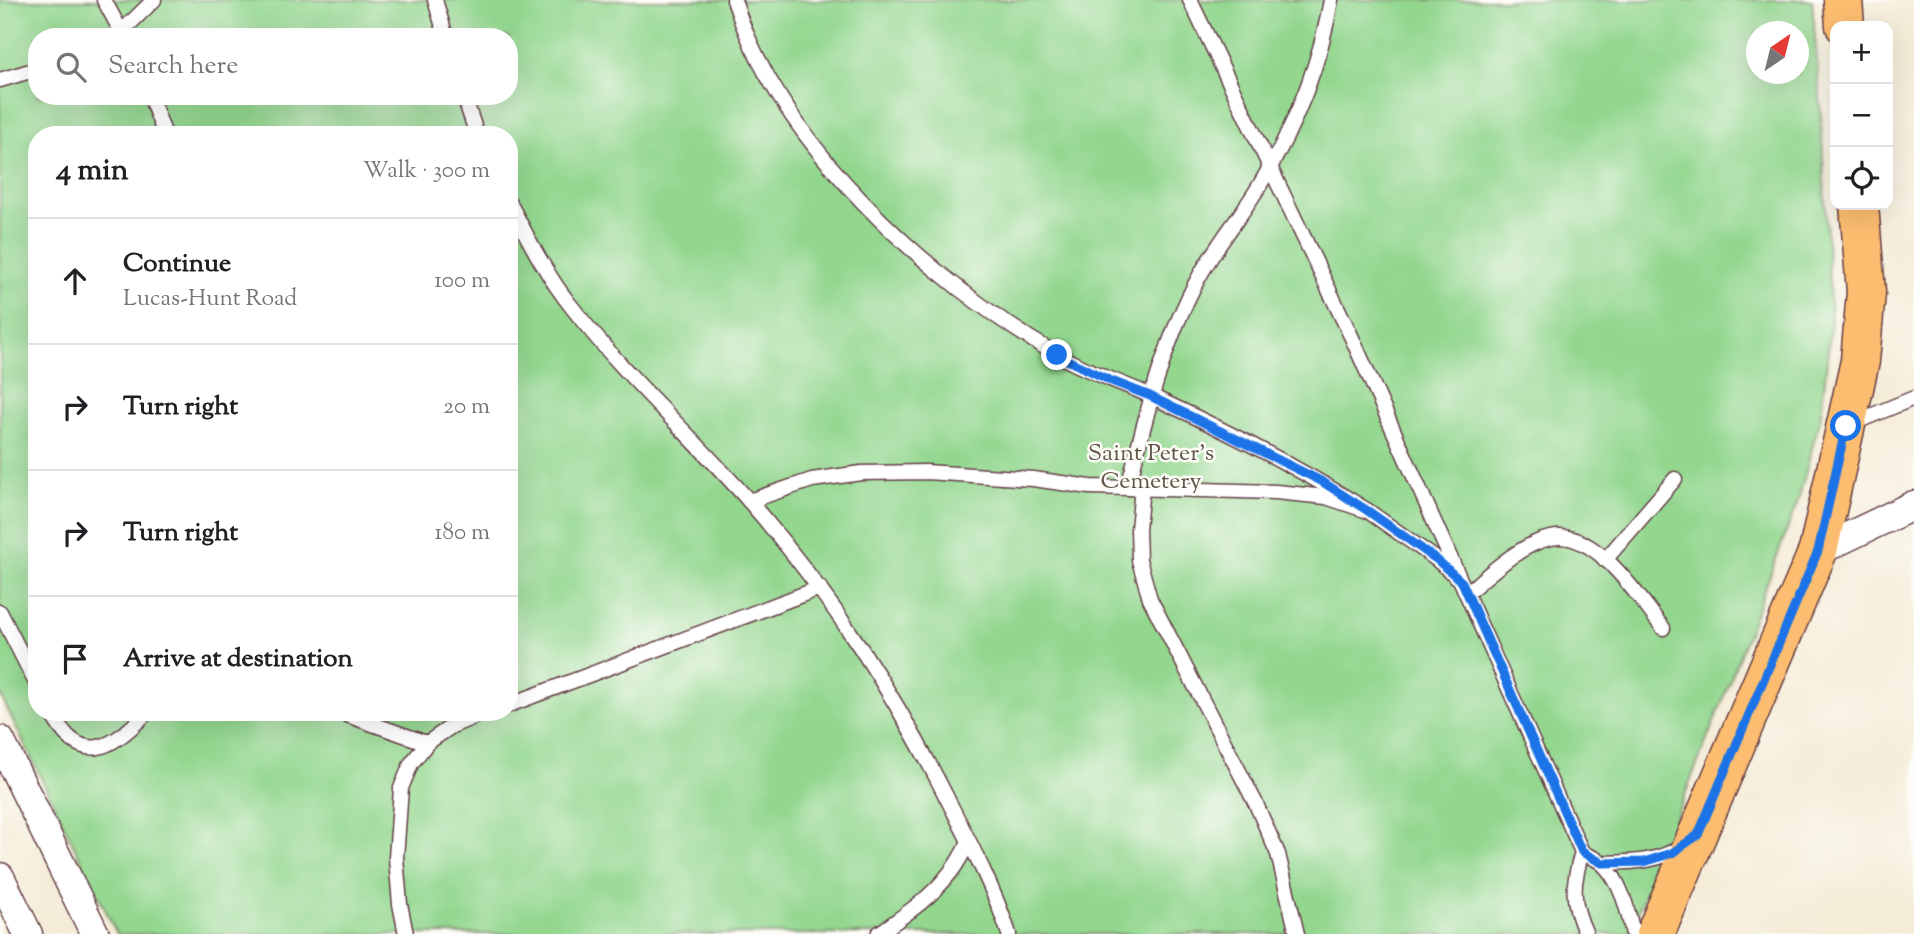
<!DOCTYPE html>
<html lang="en">
<head>
<meta charset="utf-8">
<style>
	body { margin:0; font-family:"Sorts Mill Goudy",serif; background:#f2f2f2; color:#202124 }
	.controls { position:absolute; right:21px; top:21px; display:grid; overflow:hidden; border-radius:14px; box-shadow:0 7px 28px #0002 }
	.controls button { width:63px; height:63px; display:grid; place-items:center; padding:0; border:0; border-bottom:2px solid #e0e0e0; background:#fff; color:#202124; font:35px sans-serif }
	.compass { position:absolute; left:1746px; top:21px; width:63px; height:63px; border-radius:50%; background:#fff; box-shadow:0 7px 28px #0002; rotate:35deg }
	.stop { position:absolute; width:21px; height:21px; margin:-16px; border:5px solid #1a73e8; border-radius:50%; background:#fff }
	.stop.end { background:#1a73e8; border-color:#fff; box-shadow:0 2px 7px #0008 }
	.list { margin:0; padding:0; list-style:none }
	h2 { display:flex; justify-content:space-between; align-items:center; height:91px; margin:0; padding:0 28px; font-size:30px }
	h2 small { font-size:23px; font-weight:400; color:#757577 }
	.list li { display:grid; grid-template-columns:46px 1fr auto; gap:21px; align-items:center; box-sizing:border-box; height:126px; padding:0 28px; border-top:2px solid #e0e0e0 }
	.list b { display:block; font-size:26px; white-space:nowrap }
	.list p { margin:0; font-size:23px; white-space:nowrap; color:#757577 }
	.list em { font-size:23px; font-style:normal; color:#757577 }
	.icon { flex:none; width:38px; height:38px; fill:none; stroke:currentColor; stroke-width:2; stroke-linecap:round; stroke-linejoin:round }
	.map { position:relative; flex:none; width:1914px; height:934px; overflow:hidden }
	.search { position:absolute; background:#fff; box-shadow:0 7px 28px #0002; left:28px; top:28px; width:490px; height:77px; display:flex; align-items:center; gap:18px; box-sizing:border-box; padding:0 24px; border-radius:28px; color:#757577; font-size:26px }
	.panel { position:absolute; background:#fff; box-shadow:0 7px 28px #0002; left:28px; top:126px; width:490px; height:595px; border-radius:28px }
	.map>svg:first-child { display:block }
	.green { fill:#93d78f; stroke:#6e7b5d; stroke-width:2; fill-rule:evenodd }
	.lines { fill:none; stroke-linecap:round; stroke-linejoin:round }
	.service-casing { stroke:#643e45; stroke-width:17 }
	.minor-casing { stroke:#643e45; stroke-width:31 }
	.primary-casing { stroke:#643e45; stroke-width:41 }
	.service { stroke:#fff; stroke-width:14 }
	.minor { stroke:#fff; stroke-width:28 }
	.primary { stroke:#fcbd6f; stroke-width:38 }
	.route { stroke:#1a73e8; stroke-width:9 }
	.labels { text-anchor:middle; dominant-baseline:central; stroke-width:5; stroke-linejoin:round; paint-order:stroke }
	.park-label { font-size:24px; fill:#605649; stroke:#fdfcf7 }
</style>
</head>
<body>
<div class="map">
<svg width="1914" height="934" viewBox="0 0 1914 934">
	<rect width="100%" height="100%" fill="#fdfcf7"/>
	<filter id="ink" filterUnits="userSpaceOnUse"><feTurbulence type="fractalNoise" baseFrequency=".0143" numOctaves="2"/><feDisplacementMap in="SourceGraphic" scale="14" xChannelSelector="R" yChannelSelector="G"/><feConvolveMatrix kernelMatrix="1 2 1 2 8 2 1 2 1" color-interpolation-filters="sRGB"/></filter>
	<filter id="wash" filterUnits="userSpaceOnUse"><feTurbulence type="fractalNoise" baseFrequency=".00686" numOctaves="4" result="noise"/><feDisplacementMap in="SourceGraphic" scale="28" xChannelSelector="R" yChannelSelector="G"/><feGaussianBlur stdDeviation="1.57" result="paint"/><feColorMatrix in="noise" values="0 0 0 0 0 0 0 0 0 0 0 0 0 0 0 0 0 1.4 0 .05"/><feComposite in="paint" operator="in"/></filter>
	<g filter="url(#wash)">
		<rect width="100%" height="100%" fill="#f5ecd8"/>
		<path class="green" d="M 0,0 L 1812,0 L 1821,112 L 1831,322 L 1821,415 L 1798,501 L 1720,707 L 1629,934 L 117,934 L 0,694 ZM 1756,32 L 1798,32 L 1798,74 L 1756,74 ZM 37,37 L 509,37 L 509,96 L 37,96 ZM 37,135 L 509,135 L 509,712 L 37,712 Z"/>
	</g>
	<g filter="url(#ink)">
		<g class="lines">
			<defs>
				<g id="service">
					<path d="M 104,0 L 124,37"/>
					<path d="M 435,0 L 446,37"/>
					<path d="M 734,0 C 780,145 928,280 1056,354 C 1087,372 1121,382 1153,397 C 1227,431 1300,468 1368,511"/>
					<path d="M 1190,0 L 1352,338 L 1582,852 C 1588,856 1597,859 1602,863 C 1621,881 1628,910 1633,934"/>
					<path d="M 116,37 L 154,0"/>
					<path d="M 0,80 L 37,69"/>
					<path d="M 150,96 L 165,135"/>
					<path d="M 464,96 L 477,135"/>
					<path d="M 509,202 C 528,238 546,275 571,306 C 625,376 691,435 749,501 C 832,596 894,693 950,804 C 972,847 994,889 1009,934"/>
					<path d="M 1851,424 L 1914,398"/>
					<path d="M 1128,488 C 1146,415 1163,343 1199,277 C 1217,244 1242,215 1261,183 C 1295,126 1320,65 1331,0"/>
					<path d="M 1142,488 L 1138,529 L 1139,560 L 1150,599 L 1256,804 L 1278,854 L 1297,934"/>
					<path d="M 749,501 L 812,480 L 861,473 L 926,472 L 1033,479 L 1090,487 L 1276,492 L 1326,497 L 1368,511 L 1436,559 L 1457,577"/>
					<path d="M 1605,560 L 1675,479"/>
					<path d="M 1467,593 C 1490,573 1527,538 1559,537 C 1600,536 1640,599 1663,628"/>
					<path d="M 0,612 L 37,685"/>
					<path d="M 509,705 L 820,588"/>
					<path d="M 51,712 C 80,768 112,750 147,712"/>
					<path d="M 338,712 L 427,743"/>
					<path d="M 1582,852 C 1572,885 1571,902 1586,934"/>
					<path d="M 1602,863 C 1630,862 1658,863 1682,846"/>
					<path d="M 406,934 L 400,904 L 396,858 L 401,788 L 411,764 L 427,743 L 452,726 L 486,712"/>
					<path d="M 878,934 C 903,916 930,899 949,874 C 957,865 963,852 969,842"/>
				</g>
				<g id="minor">
					<path d="M 1818,551 L 1914,505"/>
					<path d="M 0,740 L 95,934"/>
					<path d="M 0,877 L 28,934"/>
				</g>
				<g id="primary">
					<path d="M 1843,0 L 1845,26"/>
					<path d="M 1655,934 L 1818,551 L 1860,361 L 1866,292 L 1859,205"/>
				</g>
			</defs>
			<use href="#service" class="service-casing"/>
			<use href="#minor" class="minor-casing"/>
			<use href="#primary" class="primary-casing"/>
			<use href="#service" class="service"/>
			<use href="#minor" class="minor"/>
			<use href="#primary" class="primary"/>
		</g>
	</g>
	<g class="lines" filter="url(#ink)">
		<path class="route" d="M 1057,355 L 1109,380 L 1150,396 L 1321,481 L 1368,511 L 1436,559 L 1462,582 L 1582,852 L 1602,863 L 1644,862 L 1672,853 L 1698,835 L 1818,551 L 1846,426"/>
	</g>
	<g class="labels">
		<g class="park-label">
			<text x="1151" y="454">Saint Peter's<tspan x="1151" dy="28">Cemetery</tspan></text>
		</g>
	</g>
</svg>
<div class="controls">
<button>+</button>
<button>−</button>
<button><svg class="icon" aria-label="locate" viewBox="0 0 24 24"><circle cx="12" cy="12" r="6"/><path d="M12 2v4M12 18v4M2 12h4M18 12h4"/></svg></button>
</div>
<svg class="compass" viewBox="-18 -18 36 36"><path d="M0-13l5 13h-10z" fill="#e53935"/><path d="M0 13l5-13h-10z" fill="#757577"/></svg>
<div class="stop" style="left:1846px;top:426px"></div>
<div class="stop end" style="left:1057px;top:355px"></div>
<div class="search"><svg class="icon" aria-label="search" viewBox="0 0 24 24"><circle cx="10" cy="10" r="6"/><path d="M15 15l6 6"/></svg>Search here</div>
<section class="panel">
<h2>4 min<small>Walk · 300 m</small></h2>
<ul class="list">
<li><svg class="icon" aria-label="ahead" viewBox="0 0 24 24"><path d="M12 20V5M6 11l6-6 6 6"/></svg><div><b>Continue</b><p>Lucas-Hunt Road</p></div><em>100 m</em></li>
<li><svg class="icon" aria-label="right" viewBox="0 0 24 24"><path d="M7 20v-9h11M14 6l5 5-5 5"/></svg><div><b>Turn right</b></div><em>20 m</em></li>
<li><svg class="icon" aria-label="right" viewBox="0 0 24 24"><path d="M7 20v-9h11M14 6l5 5-5 5"/></svg><div><b>Turn right</b></div><em>180 m</em></li>
<li><svg class="icon" aria-label="arrive" viewBox="0 0 24 24"><path d="M6 21V4h12l-3 4 3 4H6"/></svg><div><b>Arrive at destination</b></div></li>
</ul>
</section>
</div>
</body>
</html>
